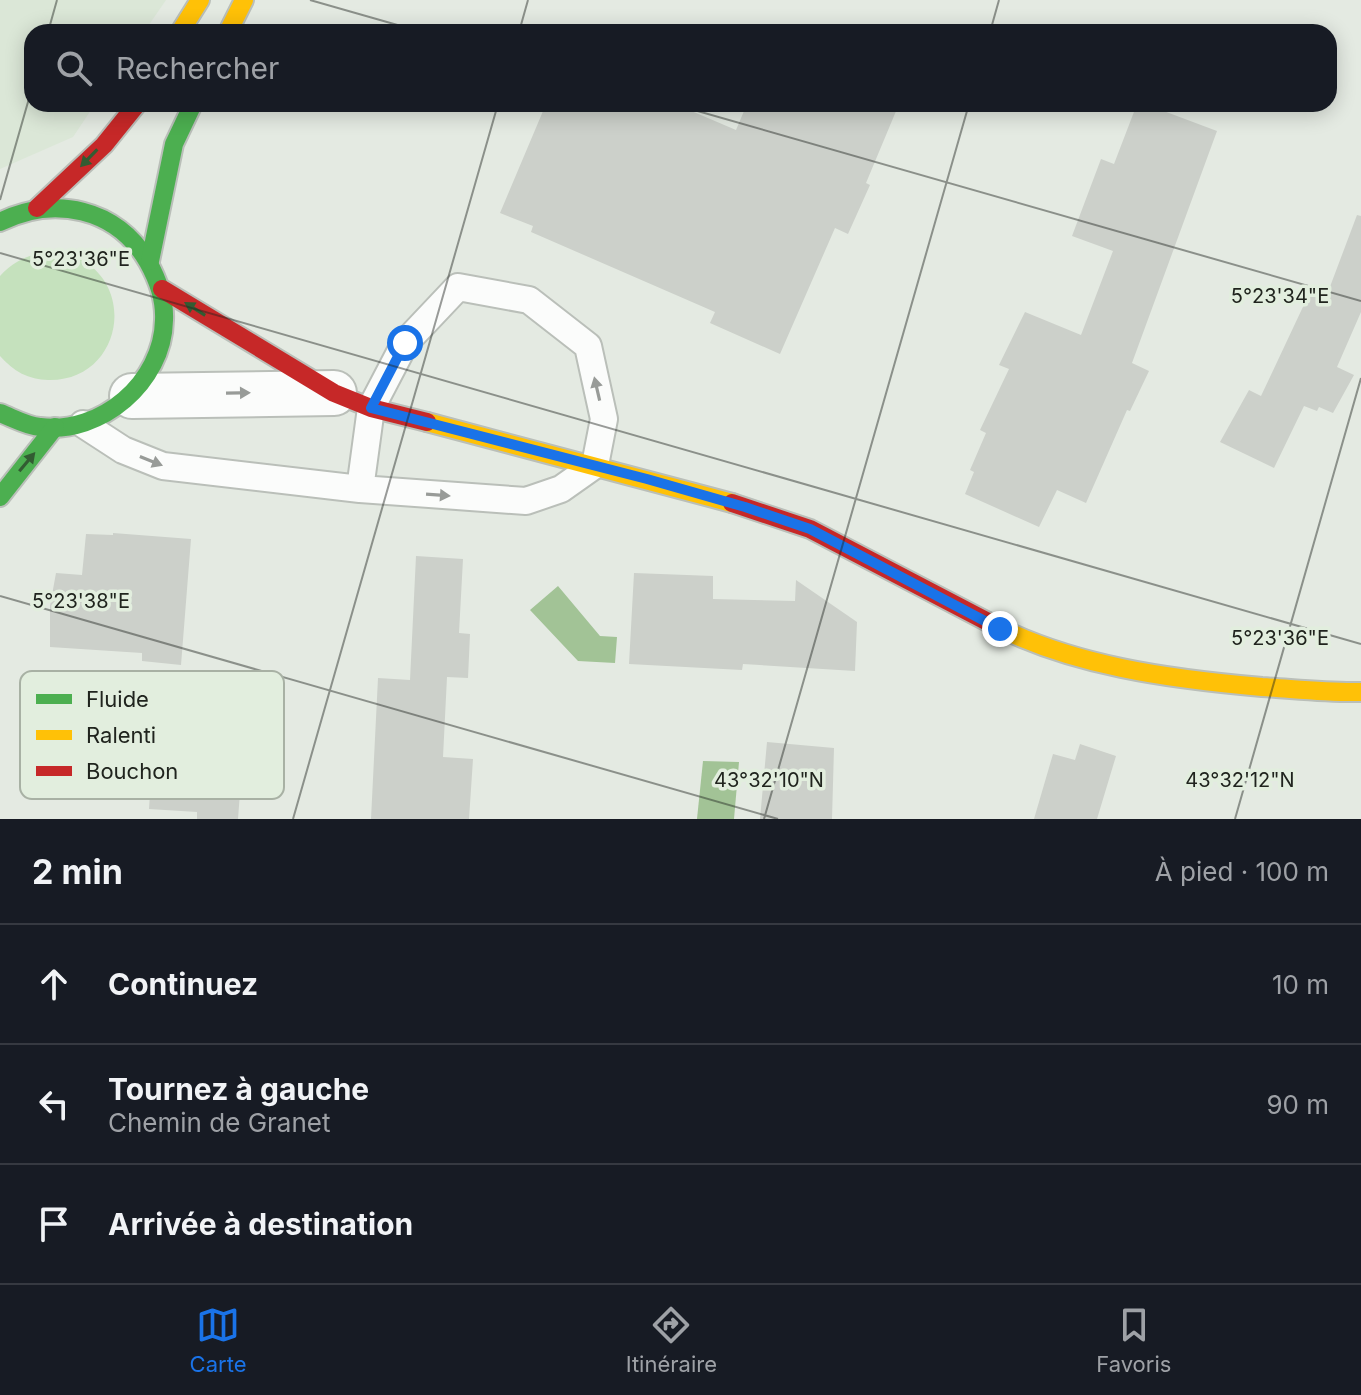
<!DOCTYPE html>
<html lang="fr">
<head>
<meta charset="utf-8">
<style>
	body { margin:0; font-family:Inter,sans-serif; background:#20242c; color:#f1f3f6 }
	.stop { position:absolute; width:24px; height:24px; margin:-18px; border:6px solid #1a73e8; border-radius:50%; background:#fff }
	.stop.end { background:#1a73e8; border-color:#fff; box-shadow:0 2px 8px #0008 }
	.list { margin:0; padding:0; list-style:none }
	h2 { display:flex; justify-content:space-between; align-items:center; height:104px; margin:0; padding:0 32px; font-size:34px }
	h2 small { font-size:26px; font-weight:400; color:#9ea1a6 }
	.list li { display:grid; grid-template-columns:52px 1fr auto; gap:24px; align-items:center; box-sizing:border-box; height:120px; padding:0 32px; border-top:2px solid #363941 }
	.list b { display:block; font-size:30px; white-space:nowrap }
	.list p { margin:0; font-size:26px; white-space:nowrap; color:#9ea1a6 }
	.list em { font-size:26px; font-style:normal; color:#9ea1a6 }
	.icon { flex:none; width:44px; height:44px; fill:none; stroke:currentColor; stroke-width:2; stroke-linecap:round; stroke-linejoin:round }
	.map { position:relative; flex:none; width:1361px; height:819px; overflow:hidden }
	.search { position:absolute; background:#171b24; box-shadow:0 4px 20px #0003; left:24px; right:24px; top:24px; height:88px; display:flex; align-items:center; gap:20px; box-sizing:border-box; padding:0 28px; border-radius:24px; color:#9ea1a6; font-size:30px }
	.sheet { height:464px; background:#171b24 }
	nav { display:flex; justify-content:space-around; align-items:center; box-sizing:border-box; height:112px; border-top:2px solid #363941; background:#171b24; font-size:22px; color:#9ea1a6 }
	nav a { display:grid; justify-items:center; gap:4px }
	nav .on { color:#1a73e8 }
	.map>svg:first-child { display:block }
	.built { fill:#dbe7d7 }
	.green { fill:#c5e1bd }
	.water { fill:#a2c396 }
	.building { fill:#ccd0ca }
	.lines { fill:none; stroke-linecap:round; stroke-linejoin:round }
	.lane-casing { stroke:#babfb9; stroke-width:30 }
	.street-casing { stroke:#babfb9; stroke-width:48 }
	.fast-casing { stroke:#babfb9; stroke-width:22 }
	.slow-casing { stroke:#babfb9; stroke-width:22 }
	.jam-casing { stroke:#babfb9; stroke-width:22 }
	.lane { stroke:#fbfcfb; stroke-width:26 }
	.street { stroke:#fbfcfb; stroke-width:44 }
	.fast { stroke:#4caf50; stroke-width:18 }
	.slow { stroke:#ffc107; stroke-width:18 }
	.jam { stroke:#c62828; stroke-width:18 }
	.oneway { fill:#325c32 }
	.oneway2 { fill:#989b98 }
	.route { stroke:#1a73e8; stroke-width:10 }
	.ticks { fill:none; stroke:#20241e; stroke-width:2; stroke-opacity:0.45 }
	.key { fill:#e2eede; stroke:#a8b1a4; stroke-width:2 }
	.key-label { font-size:22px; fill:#20241e }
	.ticks-label { font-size:20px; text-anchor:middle; fill:#20241e; stroke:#e2eede; stroke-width:7; stroke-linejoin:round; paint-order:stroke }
</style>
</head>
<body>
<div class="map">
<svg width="1361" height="819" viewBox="0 0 1361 819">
	<rect width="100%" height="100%" fill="#e4eae2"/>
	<path class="built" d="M 0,0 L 166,0 L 144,32 L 32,32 L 32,104 L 95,104 L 73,137 L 0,169 Z"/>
	<path class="green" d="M 53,251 C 61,253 70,253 77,257 C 140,288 119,382 48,380 C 29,380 13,371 0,356 L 0,276 C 16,259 30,254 53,251 Z"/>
	<g class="water">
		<path d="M 558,586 L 600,636 L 617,637 L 615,663 L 578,661 L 530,610 Z"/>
		<path d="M 703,761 L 739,762 L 734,819 L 697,819 Z"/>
	</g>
	<g class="building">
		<path d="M 546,104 L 675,104 L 736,130 L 747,104 L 899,104 L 866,183 L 870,185 L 848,234 L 835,228 L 780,354 L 710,323 L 715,312 L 531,232 L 533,226 L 500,213 Z"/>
		<path d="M 1137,104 L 1145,104 L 1217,131 L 1132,363 L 1149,371 L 1130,411 L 1127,410 L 1086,503 L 1057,490 L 1039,527 L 965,494 L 974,472 L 970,470 L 986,433 L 980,430 L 1009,369 L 999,365 L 1025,312 L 1081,335 L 1113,251 L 1072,236 L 1101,159 L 1114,164 Z"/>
		<path d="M 1357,215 L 1361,216 L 1361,312 L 1337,367 L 1354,375 L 1333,413 L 1319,407 L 1317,411 L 1304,406 L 1274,468 L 1220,442 L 1249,390 L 1261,396 L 1309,294 L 1325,300 Z"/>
		<path d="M 113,533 L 191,539 L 181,665 L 142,661 L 142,653 L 50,647 L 50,606 L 56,573 L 82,575 L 86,534 L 113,535 Z"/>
		<path d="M 416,556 L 463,559 L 459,633 L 470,634 L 468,678 L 447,677 L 443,757 L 473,759 L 469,819 L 371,819 L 378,678 L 410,680 Z"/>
		<path d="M 634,573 L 713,576 L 713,599 L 795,601 L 796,580 L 857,622 L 855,671 L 743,664 L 742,670 L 629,664 Z"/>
		<path d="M 767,742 L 834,748 L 832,819 L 760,819 Z"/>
		<path d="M 1080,744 L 1116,756 L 1097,819 L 1034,819 L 1053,754 L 1075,760 Z"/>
		<path d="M 153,747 L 213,751 L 212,765 L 242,766 L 238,819 L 197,819 L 197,812 L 149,809 Z"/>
	</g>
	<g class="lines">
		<defs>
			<path id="lane" d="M 83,424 L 123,450 L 163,466 L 360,489 L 526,501 L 561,489 L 595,465 L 604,419 L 588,346 L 529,300 L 458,287 L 405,343 L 371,408 L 360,489"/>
			<path id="street" d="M 132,396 L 334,393"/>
			<g id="fast">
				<path d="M 0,222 C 54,195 117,208 148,262 C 158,280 165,299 164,320 C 163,382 101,435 40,427 C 27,426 13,418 0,413"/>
				<path d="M 150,261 L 174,144 L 193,104"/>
				<path d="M 0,497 L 55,427"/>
			</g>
			<g id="slow">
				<path d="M 180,32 L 200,0"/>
				<path d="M 228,32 L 244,0"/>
				<path d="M 427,422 L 732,503"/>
				<path d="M 988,622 C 1071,666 1170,679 1262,687 C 1295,689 1328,693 1361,692"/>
			</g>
			<g id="jam">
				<path d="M 37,208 L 104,145 L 137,104"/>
				<path d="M 162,289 L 334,393 L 371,408 L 427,422"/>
				<path d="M 732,503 L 810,529 L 988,622"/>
			</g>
		</defs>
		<use href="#lane" class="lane-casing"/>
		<use href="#street" class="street-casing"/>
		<use href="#fast" class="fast-casing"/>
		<use href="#slow" class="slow-casing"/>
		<use href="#jam" class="jam-casing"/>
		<use href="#lane" class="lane"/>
		<use href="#street" class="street"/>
		<use href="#fast" class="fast"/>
		<use href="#slow" class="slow"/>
		<use href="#jam" class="jam"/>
	</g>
	<defs><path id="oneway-solid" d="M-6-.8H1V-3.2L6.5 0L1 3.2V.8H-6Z" transform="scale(2)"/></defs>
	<g class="oneway">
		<use href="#oneway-solid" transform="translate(89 158) rotate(134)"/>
		<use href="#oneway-solid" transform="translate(195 309) rotate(-148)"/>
		<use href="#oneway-solid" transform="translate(27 462) rotate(-50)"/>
	</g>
	<g class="oneway2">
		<use href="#oneway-solid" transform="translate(597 389) rotate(-103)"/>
		<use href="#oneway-solid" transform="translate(238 393) rotate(-1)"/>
		<use href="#oneway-solid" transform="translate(151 461) rotate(22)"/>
		<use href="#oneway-solid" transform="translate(438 495) rotate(4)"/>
	</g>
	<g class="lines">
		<path class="route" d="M 405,343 L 371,408 L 647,479 L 745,507 L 810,529 L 1000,629"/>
	</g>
	<path class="ticks" d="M 310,0 L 422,32M 48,32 L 57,0M 519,32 L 528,0M 990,32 L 999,0M 673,104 L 1361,301M 0,200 L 32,88M 0,253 L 1361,644M 0,596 L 778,819M 293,819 L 498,104M 764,819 L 969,104M 1235,819 L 1361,378"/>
	<rect x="20" y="671" width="264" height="128" rx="12" class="key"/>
	<rect x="36" y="694" width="36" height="10" fill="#4caf50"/>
	<rect x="36" y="730" width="36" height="10" fill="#ffc107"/>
	<rect x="36" y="766" width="36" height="10" fill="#c62828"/>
	<g class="key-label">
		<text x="86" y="707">Fluide</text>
		<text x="86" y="743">Ralenti</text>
		<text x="86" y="779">Bouchon</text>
	</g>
	<g class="ticks-label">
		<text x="81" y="266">5°23'36"E</text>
		<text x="1280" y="303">5°23'34"E</text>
		<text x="81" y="608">5°23'38"E</text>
		<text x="1280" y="645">5°23'36"E</text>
		<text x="769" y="787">43°32'10"N</text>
		<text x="1240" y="787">43°32'12"N</text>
	</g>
</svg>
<div class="stop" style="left:405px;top:343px"></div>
<div class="stop end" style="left:1000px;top:629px"></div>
<div class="search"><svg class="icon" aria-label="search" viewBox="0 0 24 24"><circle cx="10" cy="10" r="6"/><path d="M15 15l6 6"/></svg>Rechercher</div>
</div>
<section class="sheet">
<h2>2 min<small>À pied · 100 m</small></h2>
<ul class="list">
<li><svg class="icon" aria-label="ahead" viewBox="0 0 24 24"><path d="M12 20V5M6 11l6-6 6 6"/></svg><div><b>Continuez</b></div><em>10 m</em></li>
<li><svg class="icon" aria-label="left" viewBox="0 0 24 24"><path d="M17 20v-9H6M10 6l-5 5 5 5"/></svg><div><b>Tournez à gauche</b><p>Chemin de Granet</p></div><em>90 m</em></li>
<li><svg class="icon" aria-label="arrive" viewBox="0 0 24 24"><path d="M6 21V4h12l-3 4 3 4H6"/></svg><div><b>Arrivée à destination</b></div></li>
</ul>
</section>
<nav>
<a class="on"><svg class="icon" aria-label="map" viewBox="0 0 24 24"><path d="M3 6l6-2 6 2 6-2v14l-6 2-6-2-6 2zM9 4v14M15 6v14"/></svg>Carte</a>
<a><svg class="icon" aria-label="directions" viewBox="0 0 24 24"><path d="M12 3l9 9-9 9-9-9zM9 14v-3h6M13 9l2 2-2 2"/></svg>Itinéraire</a>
<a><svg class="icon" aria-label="saved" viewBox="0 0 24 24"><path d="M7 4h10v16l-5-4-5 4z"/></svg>Favoris</a>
</nav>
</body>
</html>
